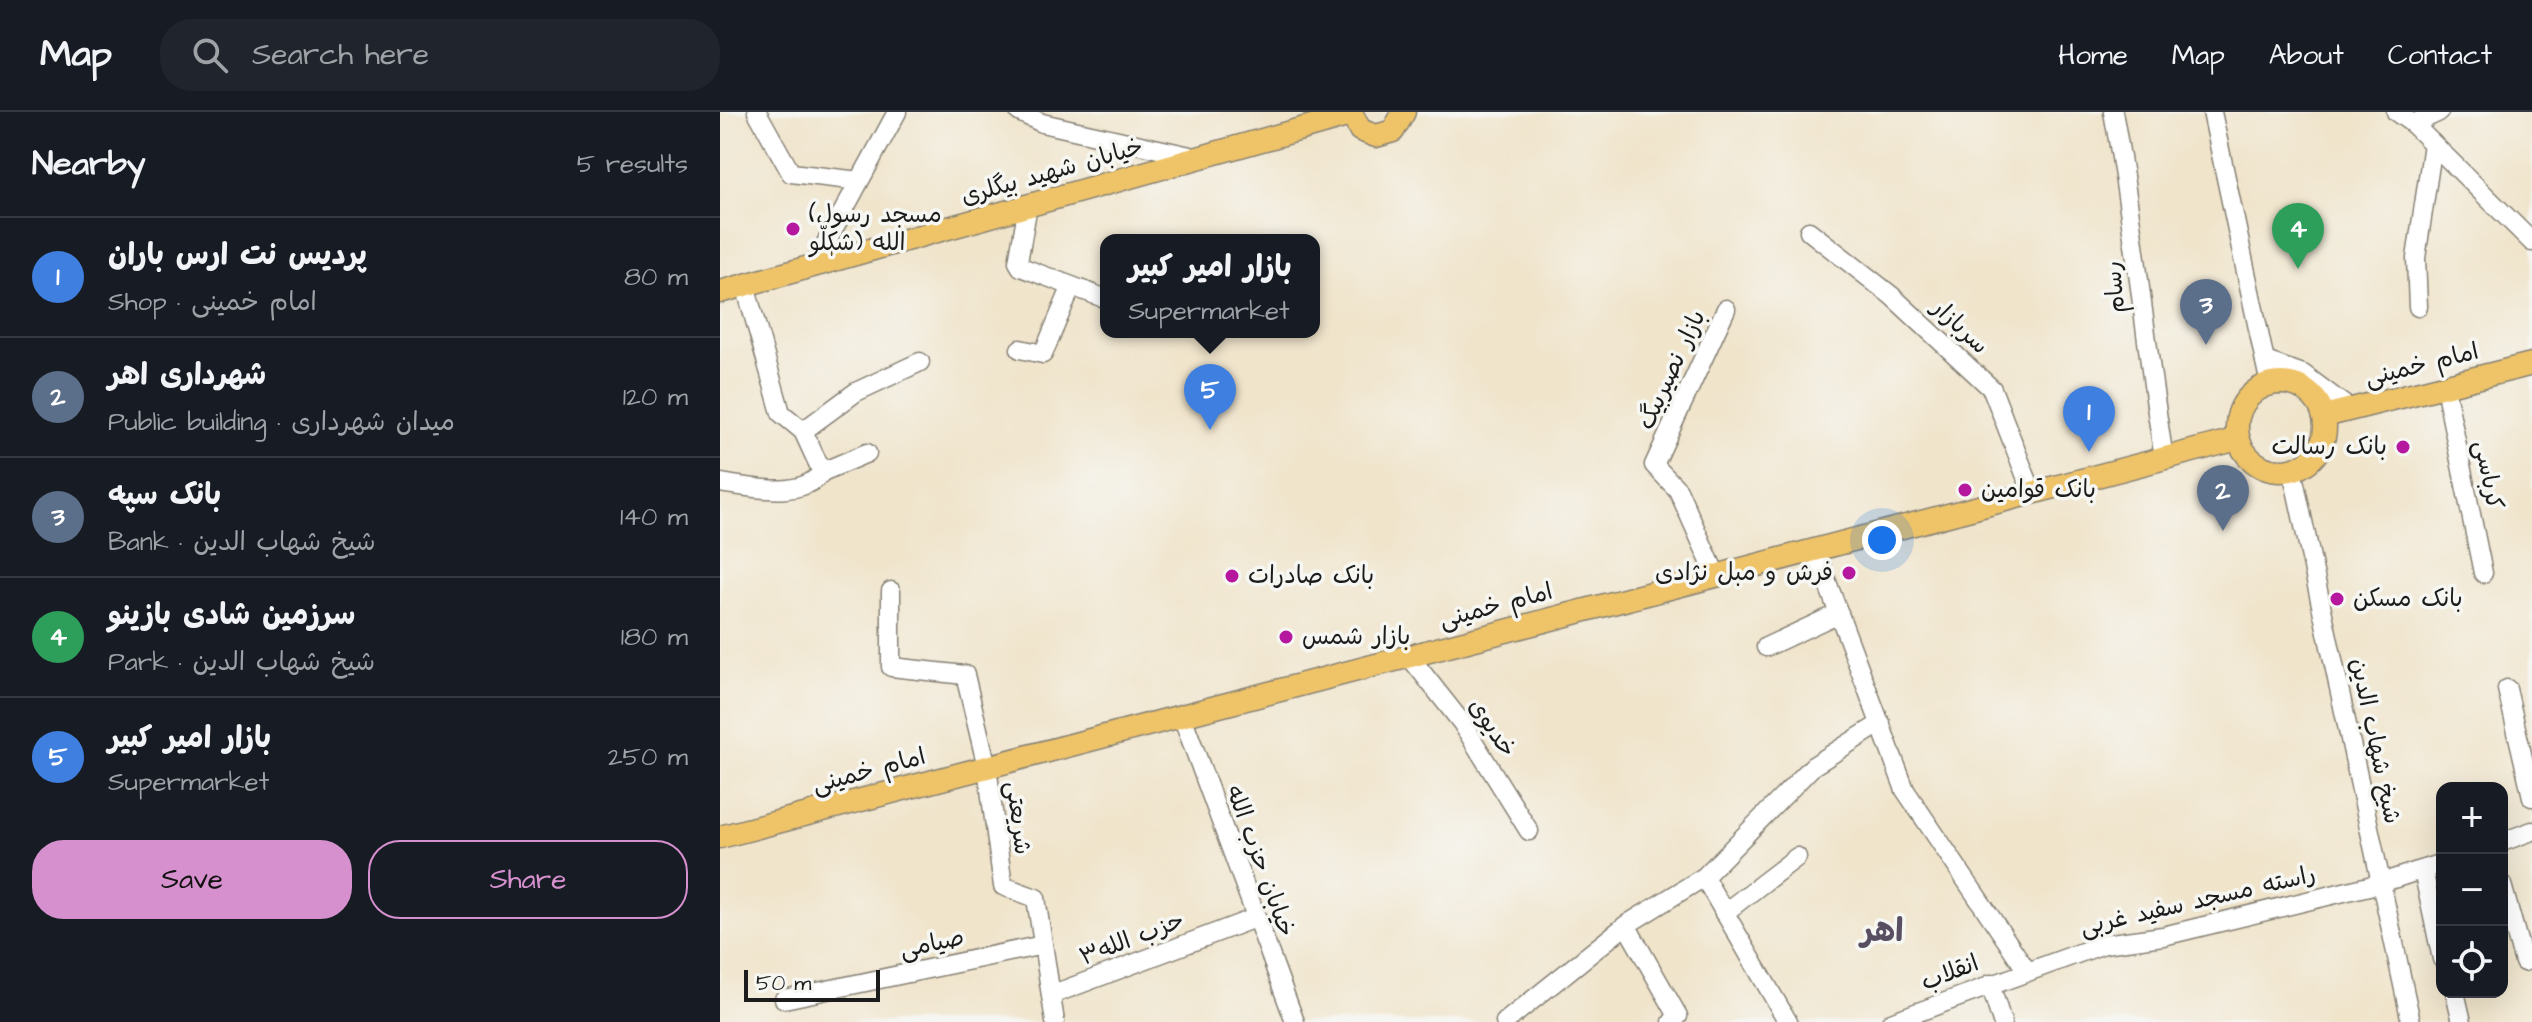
<!DOCTYPE html>
<html lang="en">
<head>
<meta charset="utf-8">
<style>
	body { margin:0; font-family:"Architects Daughter","Playpen Sans Arabic",sans-serif; background:#20242c; color:#f1f3f6 }
	.controls { position:absolute; right:24px; bottom:24px; display:grid; overflow:hidden; border-radius:16px; box-shadow:0 8px 32px #0002 }
	.controls button { width:72px; height:72px; display:grid; place-items:center; padding:0; border:0; border-bottom:2px solid #363941; background:#171b24; color:#f1f3f6; font:40px sans-serif }
	.scale { position:absolute; left:24px; bottom:20px; width:136px; box-sizing:border-box; padding-left:8px; border:4px solid #1c1c1c; border-top:0; font-size:22px; line-height:28px; white-space:nowrap; color:#1c1c1c; -webkit-text-stroke:6px #f6f6f2; paint-order:stroke }
	.you { position:absolute; left:1162px; top:428px; width:28px; height:28px; margin:-20px; border:6px solid #fff; border-radius:50%; background:#1a73e8; box-shadow:0 0 0 12px #1a73e833 }
	.badge { display:grid; place-items:center; width:52px; height:52px; border-radius:50%; background:#d690ce; color:#fff; font-size:26px; font-weight:700 }
	.pin { position:absolute; translate:-50% -66px; filter:drop-shadow(0 2px 4px #0008) }
	.pin::after { content:''; position:absolute; top:42px; width:28px; height:24px; background:inherit; clip-path:polygon(0 0,100% 0,50% 100%) }
	.popup { position:absolute; left:380px; top:122px; width:220px; height:104px; box-sizing:border-box; display:grid; place-content:center; border-radius:16px; background:#171b24; filter:drop-shadow(0 2px 6px #0005); font-size:26px; white-space:nowrap; color:#9ea1a6 }
	.popup b { font-size:30px; color:#f1f3f6 }
	.popup::after { content:''; position:absolute; left:50%; top:100%; margin-left:-16px; border:16px solid transparent; border-top-color:#171b24 }
	.list { margin:0; padding:0; list-style:none }
	h2 { display:flex; justify-content:space-between; align-items:center; height:104px; margin:0; padding:0 32px; font-size:34px }
	h2 small { font-size:26px; font-weight:400; color:#9ea1a6 }
	.list li { display:grid; grid-template-columns:52px 1fr auto; gap:24px; align-items:center; box-sizing:border-box; height:120px; padding:0 32px; border-top:2px solid #363941 }
	.list b { display:block; font-size:30px; white-space:nowrap }
	.list p { margin:0; font-size:26px; white-space:nowrap; color:#9ea1a6 }
	.list em { font-size:26px; font-style:normal; color:#9ea1a6 }
	.actions { display:flex; gap:16px; padding:24px 32px }
	.actions a { flex:1; padding:18px 0; border:2px solid #d690ce; border-radius:32px; text-align:center; font-size:28px; color:#d690ce }
	.actions .main { background:#d690ce; color:#111 }
	.icon { flex:none; width:44px; height:44px; fill:none; stroke:currentColor; stroke-width:2; stroke-linecap:round; stroke-linejoin:round }
	.map { position:relative; flex:none; width:1812px; height:910px; overflow:hidden }
	header { display:flex; align-items:center; gap:48px; box-sizing:border-box; height:112px; padding:0 40px; background:#171b24; border-bottom:2px solid #363941 }
	header strong { font-size:38px }
	nav { display:flex; gap:44px; margin-inline-start:auto; font-size:28px }
	.search { width:560px; height:72px; background:#20242c; display:flex; align-items:center; gap:20px; box-sizing:border-box; padding:0 28px; border-radius:32px; color:#9ea1a6; font-size:30px }
	main { display:flex }
	aside { flex:1; background:#171b24 }
	.map>svg:first-child { display:block }
	.lines { fill:none; stroke-linecap:round; stroke-linejoin:round }
	.minor-casing { stroke:#868074; stroke-width:21 }
	.major-casing { stroke:#868074; stroke-width:25 }
	.minor { stroke:#fff; stroke-width:18 }
	.major { stroke:#efc469; stroke-width:22 }
	.poi-dot { fill:#b5179e; stroke:#f6f6f2; stroke-width:3 }
	.labels { text-anchor:middle; dominant-baseline:central; stroke-width:7; stroke-linejoin:round; paint-order:stroke }
	.street-label { font-size:24px; fill:#1c1c1c; stroke:#f6f6f2 }
	.poi-label { font-size:24px; fill:#1c1c1c; stroke:#f6f6f2; text-anchor:start }
	.district-label { font-size:32px; font-weight:bold; fill:#584f62; stroke:#f6f6f2 }
</style>
</head>
<body>
<header>
<strong>Map</strong>
<div class="search"><svg class="icon" aria-label="search" viewBox="0 0 24 24"><circle cx="10" cy="10" r="6"/><path d="M15 15l6 6"/></svg>Search here</div>
<nav><a>Home</a><a>Map</a><a>About</a><a>Contact</a></nav>
</header>
<main>
<aside>
<h2>Nearby<small>5 results</small></h2>
<ul class="list">
<li><span class="badge" style="background:#3f7fe0">1</span><div><b>پردیس نت ارس باران</b><p>Shop · امام خمینی</p></div><em>80 m</em></li>
<li><span class="badge" style="background:#5c6f8a">2</span><div><b>شهرداری اهر</b><p>Public building · میدان شهرداری</p></div><em>120 m</em></li>
<li><span class="badge" style="background:#5c6f8a">3</span><div><b>بانک سپه</b><p>Bank · شیخ شهاب الدین</p></div><em>140 m</em></li>
<li><span class="badge" style="background:#2e9e5b">4</span><div><b>سرزمین شادی بازینو</b><p>Park · شیخ شهاب الدین</p></div><em>180 m</em></li>
<li><span class="badge" style="background:#3f7fe0">5</span><div><b>بازار امیر کبیر</b><p>Supermarket</p></div><em>250 m</em></li>
</ul>
<div class="actions"><a class="main">Save</a><a>Share</a></div>
</aside>
<div class="map">
<svg width="1812" height="910" viewBox="0 0 1812 910">
	<rect width="100%" height="100%" fill="#f6f6f2"/>
	<filter id="ink" filterUnits="userSpaceOnUse"><feTurbulence type="fractalNoise" baseFrequency=".0125" numOctaves="2"/><feDisplacementMap in="SourceGraphic" scale="16" xChannelSelector="R" yChannelSelector="G"/><feConvolveMatrix kernelMatrix="1 2 1 2 8 2 1 2 1" color-interpolation-filters="sRGB"/></filter>
	<filter id="wash" filterUnits="userSpaceOnUse"><feTurbulence type="fractalNoise" baseFrequency=".006" numOctaves="4" result="noise"/><feDisplacementMap in="SourceGraphic" scale="32" xChannelSelector="R" yChannelSelector="G"/><feGaussianBlur stdDeviation="1.8" result="paint"/><feColorMatrix in="noise" values="0 0 0 0 0 0 0 0 0 0 0 0 0 0 0 0 0 1.4 0 .05"/><feComposite in="paint" operator="in"/></filter>
	<g filter="url(#wash)">
		<rect width="100%" height="100%" fill="#f0e4cb"/>
	</g>
	<g filter="url(#ink)">
		<g class="lines">
			<defs>
				<g id="minor">
					<path d="M 37,0 L 71,61 L 139,69"/>
					<path d="M 299,0 L 322,11 L 479,46"/>
					<path d="M 1393,0 C 1415,115 1425,231 1444,346"/>
					<path d="M 1492,0 L 1550,273"/>
					<path d="M 1676,0 L 1693,12 L 1812,130"/>
					<path d="M 1693,12 L 1719,0"/>
					<path d="M 308,93 L 298,150 L 301,155 L 381,185"/>
					<path d="M 1089,119 L 1172,184 L 1272,277 L 1312,380"/>
					<path d="M 94,153 L 177,0"/>
					<path d="M 25,173 L 61,301 L 83,319 L 102,360 L 147,341"/>
					<path d="M 1698,195 L 1696,146 L 1713,32"/>
					<path d="M 300,237 L 323,242 L 351,176"/>
					<path d="M 1545,249 L 1583,262 L 1631,298"/>
					<path d="M 1725,275 L 1763,461"/>
					<path d="M 83,319 L 136,280 L 200,250"/>
					<path d="M 1572,358 L 1691,910"/>
					<path d="M 0,371 C 29,375 82,388 102,360"/>
					<path d="M 1095,438 L 1185,678 L 1307,859"/>
					<path d="M 996,463 L 958,378 L 934,353 L 1006,197"/>
					<path d="M 171,479 L 171,555 L 245,563 L 267,655 L 283,774 L 316,786 L 335,910"/>
					<path d="M 1046,535 L 1119,501"/>
					<path d="M 689,544 L 742,611 L 809,719"/>
					<path d="M 1787,577 L 1812,685"/>
					<path d="M 462,604 L 575,910"/>
					<path d="M 1782,730 L 1812,719"/>
					<path d="M 1703,758 L 1722,847"/>
					<path d="M 984,765 L 1068,910"/>
					<path d="M 1782,773 L 1804,850"/>
					<path d="M 1004,801 L 1077,745"/>
					<path d="M 906,813 L 958,904 L 952,910"/>
					<path d="M 1270,872 L 1282,910"/>
					<path d="M 1735,880 L 1742,910"/>
					<path d="M 331,883 L 535,806"/>
					<path d="M 64,887 L 323,833"/>
					<path d="M 785,910 L 906,813 L 984,765 L 1093,654 L 1161,611"/>
					<path d="M 1171,910 L 1384,832 L 1443,824 L 1661,771 L 1722,751"/>
				</g>
				<g id="major">
					<path d="M 631,0 L 640,18 L 656,24 L 673,19 L 684,0"/>
					<path d="M 0,180 L 631,3"/>
					<circle cx="1561" cy="315" r="44"/>
					<path d="M 1604,304 L 1812,252"/>
					<path d="M 0,725 L 1518,327"/>
				</g>
			</defs>
			<use href="#minor" class="minor-casing"/>
			<use href="#major" class="major-casing"/>
			<use href="#minor" class="minor"/>
			<use href="#major" class="major"/>
		</g>
	</g>
	<g class="poi-dot">
		<circle cx="73" cy="117" r="8"/>
		<circle cx="1683" cy="335" r="8"/>
		<circle cx="1245" cy="378" r="8"/>
		<circle cx="1129" cy="461" r="8"/>
		<circle cx="512" cy="464" r="8"/>
		<circle cx="1617" cy="487" r="8"/>
		<circle cx="566" cy="525" r="8"/>
	</g>
	<g class="labels">
		<g class="street-label">
			<text transform="translate(332 60) rotate(-16)">خیابان شهید بیگلری</text>
			<text transform="translate(1395 175) rotate(-95)">رسام</text>
			<text transform="translate(1240 215) rotate(43)">سربازار</text>
			<text transform="translate(1702 253) rotate(-14)">امام خمینی</text>
			<text transform="translate(952 258) rotate(-65)">بازار نصیربیگ</text>
			<text transform="translate(1768 363) rotate(79)">کرباسی</text>
			<text transform="translate(776 494) rotate(-15)">امام خمینی</text>
			<text transform="translate(772 616) rotate(56)">خدیوی</text>
			<text transform="translate(1655 629) rotate(78)">شیخ شهاب الدین</text>
			<text transform="translate(149 659) rotate(-15)">امام خمینی</text>
			<text transform="translate(298 706) rotate(83)">شریعتی</text>
			<text transform="translate(540 749) rotate(70)">خیابان حزب الله</text>
			<text transform="translate(1478 789) rotate(-13)">راسته مسجد سفید غربی</text>
			<text transform="translate(412 827) rotate(-21)">حزب الله۳</text>
			<text transform="translate(212 832) rotate(-12)">صیامی</text>
			<text transform="translate(1230 861) rotate(-21)">انقلاب</text>
		</g>
		<g class="poi-label">
			<text x="89" y="103">(مسجد رسول<tspan x="89" dy="28">الله (شکٖلّو</tspan></text>
			<text x="1667" y="335" text-anchor="end">بانک رسالت</text>
			<text x="1261" y="378">بانک قوامین</text>
			<text x="1113" y="461" text-anchor="end">فرش و مبل نژادی</text>
			<text x="528" y="464">بانک صادرات</text>
			<text x="1633" y="487">بانک مسکن</text>
			<text x="582" y="525">بازار شمس</text>
		</g>
		<g class="district-label">
			<text x="1162" y="819">اهر</text>
		</g>
	</g>
</svg>
<div class="controls">
<button>+</button>
<button>−</button>
<button><svg class="icon" aria-label="locate" viewBox="0 0 24 24"><circle cx="12" cy="12" r="6"/><path d="M12 2v4M12 18v4M2 12h4M18 12h4"/></svg></button>
</div>
<div class="scale">50 m</div>
<div class="you"></div>
<div class="pin badge" style="left:1369px;top:340px;background:#3f7fe0">1</div>
<div class="pin badge" style="left:1503px;top:419px;background:#5c6f8a">2</div>
<div class="pin badge" style="left:1486px;top:233px;background:#5c6f8a">3</div>
<div class="pin badge" style="left:1578px;top:157px;background:#2e9e5b">4</div>
<div class="pin badge" style="left:490px;top:318px;background:#3f7fe0">5</div>
<div class="popup"><b>بازار امیر کبیر</b>Supermarket</div>
</div>
</main>
</body>
</html>
